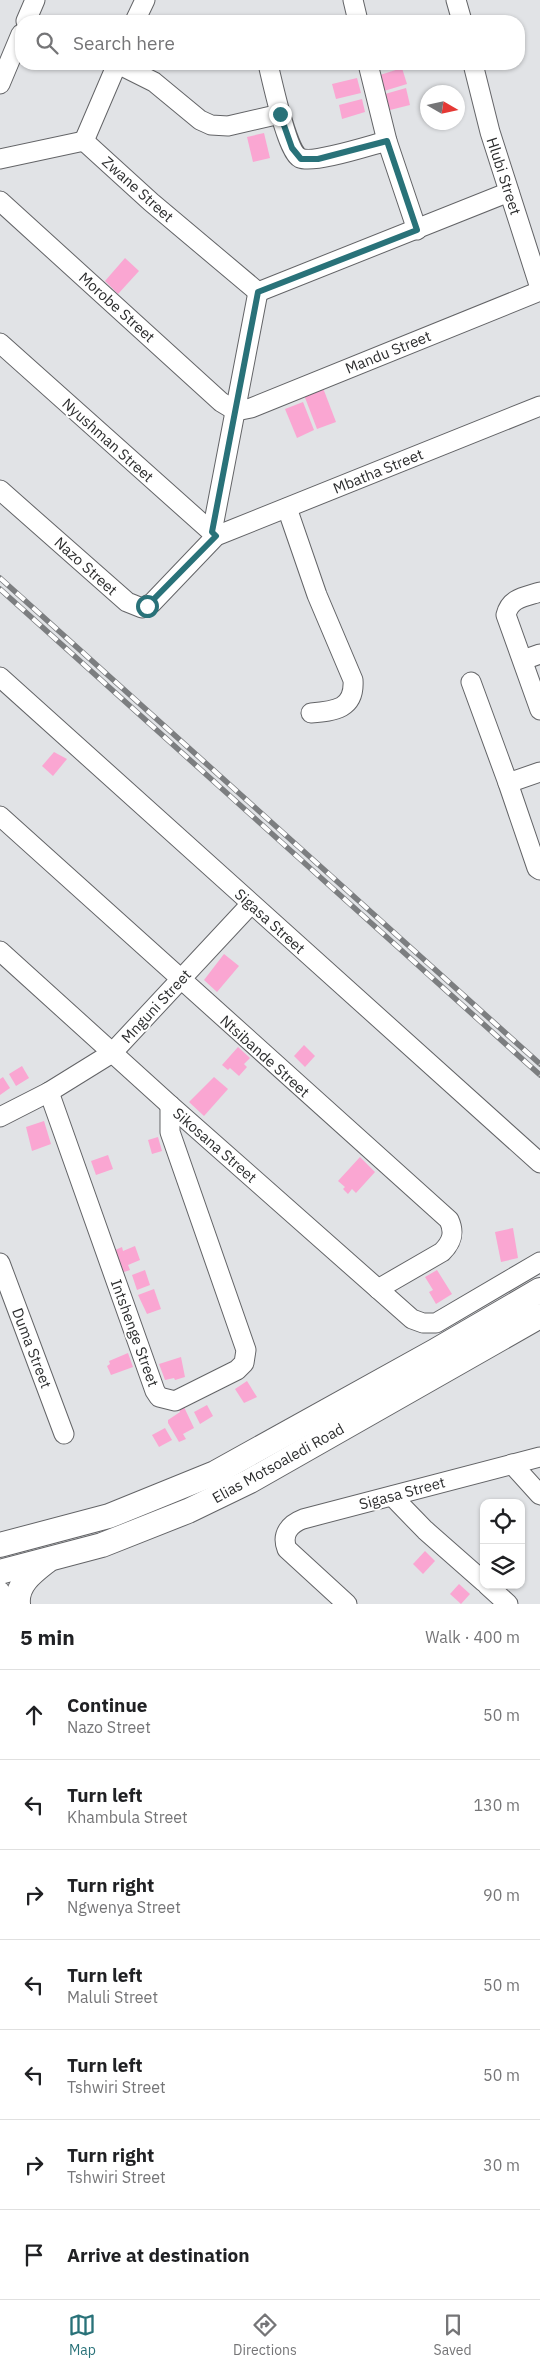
<!DOCTYPE html>
<html lang="en">
<head>
<meta charset="utf-8">
<style>
	body { margin:0; font-family:"IBM Plex Sans",sans-serif; background:#f6f6f6; color:#202124 }
	.controls { position:absolute; right:15px; bottom:15px; display:grid; overflow:hidden; border-radius:10px; box-shadow:0 1px 4px #0004 }
	.controls button { width:45px; height:45px; display:grid; place-items:center; padding:0; border:0; border-bottom:1px solid #e0e0e0; background:#fff; color:#202124; font:25px sans-serif }
	.compass { position:absolute; left:420px; top:85px; width:45px; height:45px; border-radius:50%; background:#fff; box-shadow:0 1px 4px #0004; rotate:99deg }
	.stop { position:absolute; width:15px; height:15px; margin:-11px; border:4px solid #297279; border-radius:50%; background:#fff }
	.stop.end { background:#297279; border-color:#fff; box-shadow:0 1px 5px #0008 }
	.list { margin:0; padding:0; list-style:none }
	h2 { display:flex; justify-content:space-between; align-items:center; height:65px; margin:0; padding:0 20px; font-size:21px }
	h2 small { font-size:16px; font-weight:400; color:#757577 }
	.list li { display:grid; grid-template-columns:32px 1fr auto; gap:15px; align-items:center; box-sizing:border-box; height:90px; padding:0 20px; border-top:1px solid #e0e0e0 }
	.list b { display:block; font-size:19px; white-space:nowrap }
	.list p { margin:0; font-size:16px; white-space:nowrap; color:#757577 }
	.list em { font-size:16px; font-style:normal; color:#757577 }
	.icon { flex:none; width:28px; height:28px; fill:none; stroke:currentColor; stroke-width:2; stroke-linecap:round; stroke-linejoin:round }
	.map { position:relative; flex:none; width:540px; height:1604px; overflow:hidden }
	.search { position:absolute; background:#fff; box-shadow:0 1px 4px #0004; left:15px; right:15px; top:15px; height:55px; display:flex; align-items:center; gap:12px; box-sizing:border-box; padding:0 18px; border-radius:20px; color:#757577; font-size:19px }
	.sheet { height:695px; background:#fff }
	nav { display:flex; justify-content:space-around; align-items:center; box-sizing:border-box; height:70px; border-top:1px solid #e0e0e0; background:#fff; font-size:14px; color:#757577 }
	nav a { display:grid; justify-items:center; gap:2px }
	nav .on { color:#297279 }
	.map>svg:first-child { display:block }
	.building { fill:#faa6d2 }
	.lines { fill:none; stroke-linecap:round; stroke-linejoin:round }
	.minor-casing { stroke:#636467; stroke-width:21 }
	.major-casing { stroke:#636467; stroke-width:26 }
	.minor { stroke:#fff; stroke-width:19 }
	.major { stroke:#fff; stroke-width:24 }
	.rail-casing { stroke:#7c7e80; stroke-width:5.5 }
	.rail { stroke:#fff; stroke-width:4; stroke-dasharray:11; stroke-linecap:butt }
	.route { stroke:#297279; stroke-width:6 }
	.labels { text-anchor:middle; dominant-baseline:central; stroke-width:4; stroke-linejoin:round; paint-order:stroke }
	.street-label { font-size:15px; fill:#2d2e2f; stroke:#fff }
</style>
</head>
<body>
<div class="map">
<svg width="540" height="1604" viewBox="0 0 540 1604">
	<rect width="100%" height="100%" fill="#e1e3e6"/>
	<g class="building">
		<path d="M 402,68 L 407,84 L 384,91 L 380,75 Z"/>
		<path d="M 357,78 L 361,93 L 336,99 L 332,84 Z"/>
		<path d="M 406,88 L 410,105 L 390,110 L 385,94 Z"/>
		<path d="M 362,99 L 365,112 L 342,119 L 339,105 Z"/>
		<path d="M 264,133 L 270,158 L 253,162 L 247,137 Z"/>
		<path d="M 125,258 L 139,271 L 118,294 L 105,281 Z"/>
		<path d="M 323,388 L 336,422 L 317,429 L 304,395 Z"/>
		<path d="M 303,402 L 314,430 L 297,438 L 285,409 Z"/>
		<path d="M 54,752 L 67,759 L 53,776 L 42,766 Z"/>
		<path d="M 224,954 L 239,966 L 217,992 L 204,980 Z"/>
		<path d="M 304,1045 L 315,1056 L 305,1067 L 294,1056 Z"/>
		<path d="M 238,1047 L 250,1058 L 244,1064 L 247,1067 L 239,1076 L 230,1068 L 228,1070 L 222,1065 Z"/>
		<path d="M 22,1066 L 29,1078 L 16,1086 L 9,1074 Z"/>
		<path d="M 3,1077 L 10,1088 L 0,1095 L 0,1079 Z"/>
		<path d="M 214,1077 L 228,1089 L 204,1116 L 189,1102 Z"/>
		<path d="M 44,1121 L 51,1144 L 32,1151 L 26,1127 Z"/>
		<path d="M 158,1137 L 162,1151 L 152,1154 L 148,1140 Z"/>
		<path d="M 108,1155 L 113,1169 L 96,1175 L 91,1161 Z"/>
		<path d="M 360,1157 L 375,1172 L 356,1193 L 352,1189 L 348,1194 L 343,1189 L 345,1187 L 338,1181 Z"/>
		<path d="M 513,1228 L 518,1258 L 501,1262 L 495,1232 Z"/>
		<path d="M 135,1246 L 140,1260 L 128,1265 L 130,1270 L 121,1273 L 113,1251 L 122,1247 L 123,1251 Z"/>
		<path d="M 145,1270 L 150,1285 L 137,1290 L 132,1275 Z"/>
		<path d="M 437,1270 L 452,1294 L 436,1304 L 429,1292 L 433,1290 L 425,1277 Z"/>
		<path d="M 154,1289 L 161,1309 L 147,1314 L 138,1295 Z"/>
		<path d="M 128,1353 L 133,1367 L 111,1375 L 107,1366 L 110,1364 L 109,1361 Z"/>
		<path d="M 181,1357 L 185,1377 L 175,1380 L 174,1378 L 165,1380 L 159,1364 Z"/>
		<path d="M 247,1381 L 257,1397 L 244,1403 L 235,1389 Z"/>
		<path d="M 207,1405 L 213,1416 L 200,1424 L 194,1412 Z"/>
		<path d="M 179,1407 L 184,1407 L 194,1428 L 183,1434 L 186,1439 L 179,1442 L 168,1423 L 168,1420 L 180,1412 Z"/>
		<path d="M 165,1428 L 172,1440 L 159,1447 L 152,1435 Z"/>
		<path d="M 425,1551 L 435,1561 L 423,1574 L 413,1564 Z"/>
		<path d="M 459,1584 L 470,1594 L 461,1604 L 450,1594 Z"/>
	</g>
	<g class="lines">
		<defs>
			<g id="minor">
				<path d="M 353,0 L 358,21"/>
				<path d="M 456,0 L 462,21"/>
				<path d="M 26,21 L 35,0"/>
				<path d="M 135,21 L 145,0"/>
				<path d="M 118,64 L 154,82 L 200,120 L 211,125 L 228,126 L 280,114"/>
				<path d="M 268,64 C 272,80 287,152 300,158 C 314,164 371,145 387,141"/>
				<path d="M 368,64 L 387,141 L 417,230"/>
				<path d="M 473,64 L 490,132 L 540,288"/>
				<path d="M 0,84 L 21,34"/>
				<path d="M 84,141 L 151,202 L 258,292"/>
				<path d="M 84,141 L 117,64"/>
				<path d="M 0,159 L 84,141"/>
				<path d="M 0,201 L 221,402 L 236,411 L 251,408 L 540,291"/>
				<path d="M 258,292 L 509,192"/>
				<path d="M 0,343 L 216,536"/>
				<path d="M 0,490 L 127,602 L 142,608 L 152,603 L 216,536 L 540,406"/>
				<path d="M 287,508 L 317,595 L 353,680 C 355,709 335,711 311,713"/>
				<path d="M 212,532 L 258,292"/>
				<path d="M 540,592 C 524,597 510,598 506,615 L 540,710"/>
				<path d="M 523,660 L 540,654"/>
				<path d="M 0,677 L 540,1163"/>
				<path d="M 471,682 L 508,783 L 540,772"/>
				<path d="M 508,783 L 537,868 L 540,870"/>
				<path d="M 0,816 L 449,1220 C 455,1233 452,1242 442,1252 L 378,1289"/>
				<path d="M 0,951 L 170,1105 L 412,1319 L 423,1323 L 436,1323 L 540,1262"/>
				<path d="M 49,1092 L 155,1391 L 159,1397 L 175,1401 L 237,1370 L 244,1363 L 246,1350 L 170,1132 L 170,1105"/>
				<path d="M 0,1117 L 49,1092 L 112,1053 L 251,904"/>
				<path d="M 0,1263 L 64,1434"/>
				<path d="M 512,1464 L 540,1495"/>
				<path d="M 392,1496 L 425,1530 L 484,1582"/>
				<path d="M 487,1585 L 508,1604"/>
				<path d="M 0,1591 L 6,1604"/>
				<path d="M 347,1604 L 287,1549 C 281,1534 290,1524 303,1519 L 540,1457"/>
			</g>
			<g id="major">
				<path d="M 0,1545 L 109,1516 L 215,1473 L 435,1351 L 540,1290"/>
				<path d="M 0,1572 L 102,1545 L 188,1511 L 250,1481 L 540,1316"/>
				<path d="M 18,1604 C 16,1584 33,1572 47,1561"/>
			</g>
		</defs>
		<use href="#minor" class="minor-casing"/>
		<use href="#major" class="major-casing"/>
		<use href="#minor" class="minor"/>
		<use href="#major" class="major"/>
		<defs>
			<g id="rail">
				<path d="M 0,578 L 540,1064"/>
				<path d="M 0,589 L 540,1075"/>
			</g>
		</defs>
		<use href="#rail" class="rail-casing"/>
		<use href="#rail" class="rail"/>
	</g>
	<g class="lines">
		<path class="route" d="M 147,606 L 216,536 L 212,532 L 258,292 L 417,230 L 387,141 L 318,159 L 301,159 L 292,148 L 280,114"/>
	</g>
	<g class="labels">
		<g class="street-label">
			<text transform="translate(504 176) rotate(72)">Hlubi Street</text>
			<text transform="translate(138 189) rotate(42)">Zwane Street</text>
			<text transform="translate(117 307) rotate(42)">Morobe Street</text>
			<text transform="translate(388 352) rotate(-22)">Mandu Street</text>
			<text transform="translate(108 440) rotate(42)">Nyushman Street</text>
			<text transform="translate(378 471) rotate(-22)">Mbatha Street</text>
			<text transform="translate(86 566) rotate(42)">Nazo Street</text>
			<text transform="translate(270 921) rotate(42)">Sigasa Street</text>
			<text transform="translate(156 1006) rotate(-47)">Mnguni Street</text>
			<text transform="translate(265 1056) rotate(42)">Ntsibande Street</text>
			<text transform="translate(215 1145) rotate(41)">Sikosana Street</text>
			<text transform="translate(135 1333) rotate(70)">Intshenge Street</text>
			<text transform="translate(32 1348) rotate(69)">Duma Street</text>
			<text transform="translate(278 1463) rotate(-29)">Elias Motsoaledi Road</text>
			<text transform="translate(402 1493) rotate(-15)">Sigasa Street</text>
		</g>
	</g>
</svg>
<div class="controls">
<button><svg class="icon" aria-label="locate" viewBox="0 0 24 24"><circle cx="12" cy="12" r="6"/><path d="M12 2v4M12 18v4M2 12h4M18 12h4"/></svg></button>
<button><svg class="icon" aria-label="layers" viewBox="0 0 24 24"><path d="M12 4l9 5-9 5-9-5zM3 14l9 5 9-5"/></svg></button>
</div>
<svg class="compass" viewBox="-18 -18 36 36"><path d="M0-13l5 13h-10z" fill="#e53935"/><path d="M0 13l5-13h-10z" fill="#757577"/></svg>
<div class="stop" style="left:147px;top:606px"></div>
<div class="stop end" style="left:280px;top:114px"></div>
<div class="search"><svg class="icon" aria-label="search" viewBox="0 0 24 24"><circle cx="10" cy="10" r="6"/><path d="M15 15l6 6"/></svg>Search here</div>
</div>
<section class="sheet">
<h2>5 min<small>Walk · 400 m</small></h2>
<ul class="list">
<li><svg class="icon" aria-label="ahead" viewBox="0 0 24 24"><path d="M12 20V5M6 11l6-6 6 6"/></svg><div><b>Continue</b><p>Nazo Street</p></div><em>50 m</em></li>
<li><svg class="icon" aria-label="left" viewBox="0 0 24 24"><path d="M17 20v-9H6M10 6l-5 5 5 5"/></svg><div><b>Turn left</b><p>Khambula Street</p></div><em>130 m</em></li>
<li><svg class="icon" aria-label="right" viewBox="0 0 24 24"><path d="M7 20v-9h11M14 6l5 5-5 5"/></svg><div><b>Turn right</b><p>Ngwenya Street</p></div><em>90 m</em></li>
<li><svg class="icon" aria-label="left" viewBox="0 0 24 24"><path d="M17 20v-9H6M10 6l-5 5 5 5"/></svg><div><b>Turn left</b><p>Maluli Street</p></div><em>50 m</em></li>
<li><svg class="icon" aria-label="left" viewBox="0 0 24 24"><path d="M17 20v-9H6M10 6l-5 5 5 5"/></svg><div><b>Turn left</b><p>Tshwiri Street</p></div><em>50 m</em></li>
<li><svg class="icon" aria-label="right" viewBox="0 0 24 24"><path d="M7 20v-9h11M14 6l5 5-5 5"/></svg><div><b>Turn right</b><p>Tshwiri Street</p></div><em>30 m</em></li>
<li><svg class="icon" aria-label="arrive" viewBox="0 0 24 24"><path d="M6 21V4h12l-3 4 3 4H6"/></svg><div><b>Arrive at destination</b></div></li>
</ul>
</section>
<nav>
<a class="on"><svg class="icon" aria-label="map" viewBox="0 0 24 24"><path d="M3 6l6-2 6 2 6-2v14l-6 2-6-2-6 2zM9 4v14M15 6v14"/></svg>Map</a>
<a><svg class="icon" aria-label="directions" viewBox="0 0 24 24"><path d="M12 3l9 9-9 9-9-9zM9 14v-3h6M13 9l2 2-2 2"/></svg>Directions</a>
<a><svg class="icon" aria-label="saved" viewBox="0 0 24 24"><path d="M7 4h10v16l-5-4-5 4z"/></svg>Saved</a>
</nav>
</body>
</html>
